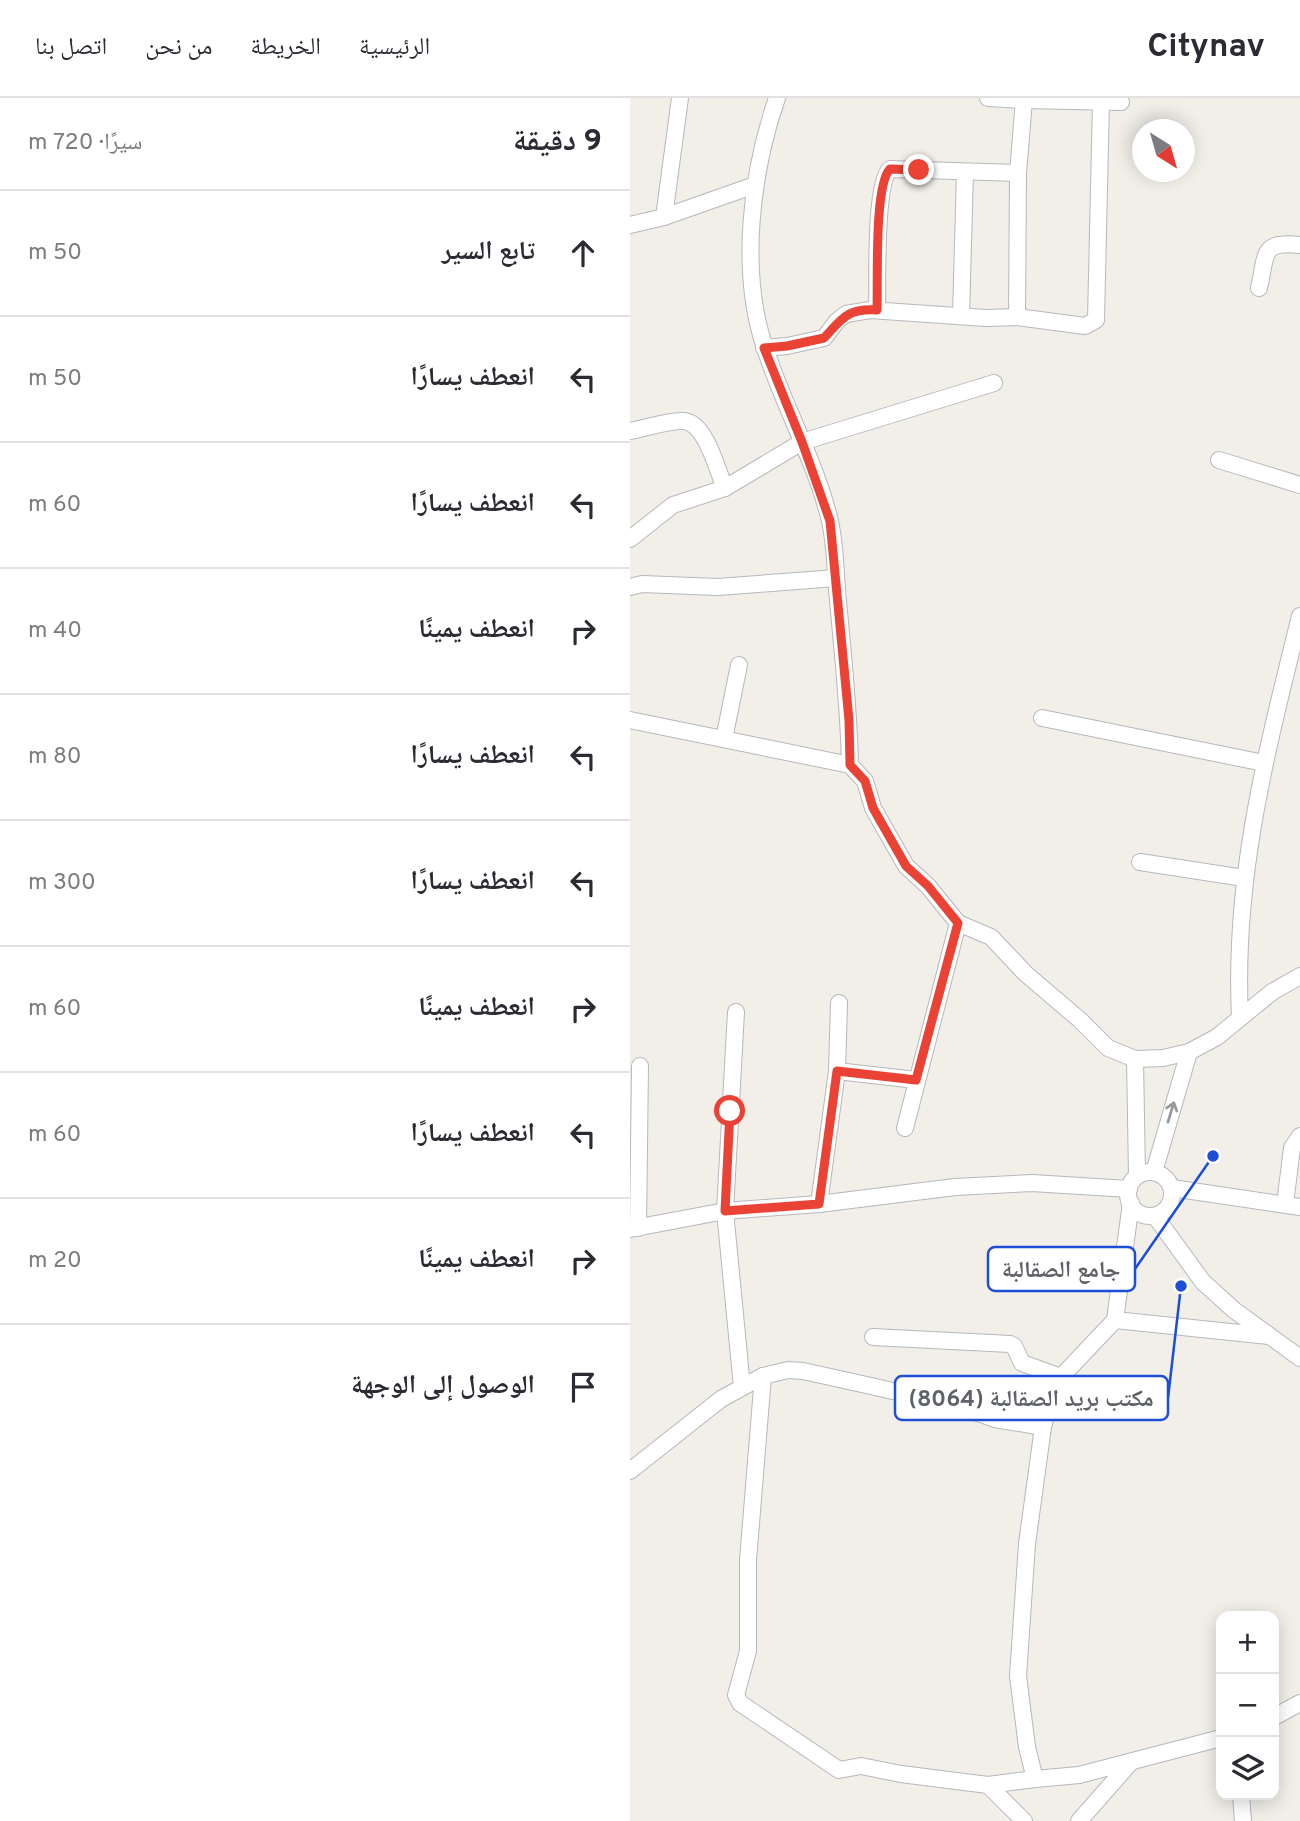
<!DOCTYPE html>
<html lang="ar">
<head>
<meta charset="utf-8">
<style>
	body { margin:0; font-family:Overpass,"Noto Naskh Arabic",sans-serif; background:#f7f7f7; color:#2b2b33; direction:rtl }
	.controls { position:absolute; right:21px; bottom:21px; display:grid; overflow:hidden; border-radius:14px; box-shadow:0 4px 18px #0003 }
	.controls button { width:63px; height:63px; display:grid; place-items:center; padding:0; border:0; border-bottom:2px solid #e1e1e2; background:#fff; color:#2b2b33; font:35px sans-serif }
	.compass { position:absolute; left:502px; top:21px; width:63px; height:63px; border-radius:50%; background:#fff; box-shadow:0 4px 18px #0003; rotate:143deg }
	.stop { position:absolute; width:21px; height:21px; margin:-16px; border:5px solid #ea4335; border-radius:50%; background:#fff }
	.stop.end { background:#ea4335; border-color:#fff; box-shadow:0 2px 7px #0008 }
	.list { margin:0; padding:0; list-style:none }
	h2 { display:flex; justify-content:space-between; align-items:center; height:91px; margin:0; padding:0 28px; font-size:30px }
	h2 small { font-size:23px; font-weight:400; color:#7c7c81 }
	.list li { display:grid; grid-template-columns:46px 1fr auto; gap:21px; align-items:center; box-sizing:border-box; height:126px; padding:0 28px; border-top:2px solid #e1e1e2 }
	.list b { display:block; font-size:26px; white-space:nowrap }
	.list em { font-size:23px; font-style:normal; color:#7c7c81 }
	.icon { flex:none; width:38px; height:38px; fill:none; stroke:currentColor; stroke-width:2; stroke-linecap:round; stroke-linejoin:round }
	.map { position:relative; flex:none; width:670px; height:1723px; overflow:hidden; direction:ltr }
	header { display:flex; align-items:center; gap:42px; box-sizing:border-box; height:98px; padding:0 35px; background:#fff; border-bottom:2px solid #e1e1e2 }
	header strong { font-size:33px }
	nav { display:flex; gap:38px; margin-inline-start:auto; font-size:24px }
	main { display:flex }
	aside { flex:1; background:#fff }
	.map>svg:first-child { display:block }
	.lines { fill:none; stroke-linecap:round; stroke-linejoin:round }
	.street-casing { stroke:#b5b8bc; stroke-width:18 }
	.street { stroke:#fff; stroke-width:16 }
	.oneway { stroke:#979a9d }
	.route { stroke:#ea4335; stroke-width:9 }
	.leader { fill:none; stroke:#1d4ed8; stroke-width:2.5 }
	.callout-dot { fill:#1d4ed8; stroke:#fff; stroke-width:2.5 }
	.callout { fill:#fff; stroke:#1d4ed8; stroke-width:2.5 }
	.callout-label { font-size:23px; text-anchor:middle; font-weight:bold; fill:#5f6368 }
</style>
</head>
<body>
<header>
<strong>Citynav</strong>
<nav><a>الرئيسية</a><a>الخريطة</a><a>من نحن</a><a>اتصل بنا</a></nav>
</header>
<main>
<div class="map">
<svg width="670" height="1723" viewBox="0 0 670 1723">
	<rect width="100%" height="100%" fill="#f1efe8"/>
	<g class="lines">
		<defs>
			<g id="street">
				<path d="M 147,0 C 121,75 109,174 135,250 C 153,307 184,360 199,419 C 206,446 205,475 208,503 C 213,557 219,612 220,667 L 235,683 L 243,710 L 276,768 L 298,788 L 328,825 L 361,839 L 396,876 L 450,922 L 478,950 L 505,961 L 533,960 L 559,954 L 587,939 L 642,894 L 670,878"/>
				<path d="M 358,0 L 394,2 L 388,75 L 387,219"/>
				<path d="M 394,2 L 491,4"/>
				<path d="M 34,119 L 50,0"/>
				<path d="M 0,127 L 34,119 L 125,87"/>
				<path d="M 629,190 C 637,156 630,143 670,147"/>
				<path d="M 247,212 C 248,185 244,87 260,71 L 388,75"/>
				<path d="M 331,218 L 335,74"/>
				<path d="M 134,250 L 157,248 L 194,240 L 207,223 L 216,216 L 240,212 L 356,220 L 387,219 L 455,228 L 466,222 L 471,3"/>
				<path d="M 0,333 C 17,330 38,322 54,323 C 76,325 87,372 95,390"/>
				<path d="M 589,362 L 670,387"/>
				<path d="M 0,441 L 43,407 L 95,390 L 172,344 L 364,285"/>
				<path d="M 0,489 L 12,486 L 88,489 L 206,480"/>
				<path d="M 412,620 L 634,665"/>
				<path d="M 0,622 L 220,667"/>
				<path d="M 94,641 L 109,567"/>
				<path d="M 510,764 L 614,780"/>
				<path d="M 106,914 L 95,1113 L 112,1289"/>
				<path d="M 610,919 C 603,779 637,652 670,518"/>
				<path d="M 505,961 L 507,1078"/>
				<path d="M 207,973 L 286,982"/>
				<path d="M 275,1030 L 328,825"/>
				<path d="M 524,1074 L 559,954"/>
				<circle cx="520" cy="1096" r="22"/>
				<path d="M 542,1090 L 670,1109"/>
				<path d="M 501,1105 L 485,1222 L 431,1279 L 424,1289 L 413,1329 L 397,1446 L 388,1578 L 397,1649 L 405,1681 L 449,1677 L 591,1640"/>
				<path d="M 189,1106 L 207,973 L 209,905"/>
				<path d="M 655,1106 L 662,1050 L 670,1038"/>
				<path d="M 525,1118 L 573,1184 L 604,1212 L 670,1260"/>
				<path d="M 8,1130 L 10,968"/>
				<path d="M 0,1131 L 95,1113 L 189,1106 L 325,1089 L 402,1085 L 499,1091"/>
				<path d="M 485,1222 L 639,1238"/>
				<path d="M 243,1239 L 380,1246 L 384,1248 L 392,1265 L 431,1279"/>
				<path d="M 133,1278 L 118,1462 L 118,1553 L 106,1597 L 110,1605 L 209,1672 L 231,1668 L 271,1676 L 358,1687 L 405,1681"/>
				<path d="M 0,1373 L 91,1301 L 133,1278 L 158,1272 L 173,1273 L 241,1288 L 328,1308 L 365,1321 L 413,1329"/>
				<path d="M 644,1619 L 670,1605"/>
				<path d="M 358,1687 L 394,1723"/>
				<path d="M 611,1697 L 613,1723"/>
				<path d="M 449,1723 L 501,1664"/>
			</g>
		</defs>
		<use href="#street" class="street-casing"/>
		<use href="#street" class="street"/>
	</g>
	<defs><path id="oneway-shaft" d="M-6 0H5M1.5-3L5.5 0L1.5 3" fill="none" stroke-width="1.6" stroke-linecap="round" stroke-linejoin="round" transform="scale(1.75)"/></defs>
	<use class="oneway" href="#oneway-shaft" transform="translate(541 1014) rotate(-73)"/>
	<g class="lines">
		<path class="route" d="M 100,1013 L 95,1113 L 189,1106 L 207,973 L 286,982 L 328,825 L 298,788 L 276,768 L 243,710 L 235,683 L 220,667 L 219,622 L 200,423 L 172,344 L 134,250 L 157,248 L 194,240 C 212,221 217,210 247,212 C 248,185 244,87 260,71 L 289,72"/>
	</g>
	<path class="leader" d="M583 1058L505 1171M551 1188L538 1300"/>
	<g class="callout-dot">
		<circle cx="583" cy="1058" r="7"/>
		<circle cx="551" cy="1188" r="7"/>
	</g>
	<g class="callout">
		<rect x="358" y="1149" width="147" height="44" rx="7"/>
		<rect x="265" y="1278" width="273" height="44" rx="7"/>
	</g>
	<g class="callout-label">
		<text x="431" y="1179">جامع الصقالبة</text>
		<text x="401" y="1308">مكتب بريد الصقالبة (8064)</text>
	</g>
</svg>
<div class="controls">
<button>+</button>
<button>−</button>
<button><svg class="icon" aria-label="layers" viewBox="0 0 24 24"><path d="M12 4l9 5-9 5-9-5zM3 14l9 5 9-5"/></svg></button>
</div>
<svg class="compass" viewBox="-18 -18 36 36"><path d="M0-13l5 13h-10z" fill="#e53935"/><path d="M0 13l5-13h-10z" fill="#7c7c81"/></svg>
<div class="stop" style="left:100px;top:1013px"></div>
<div class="stop end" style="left:289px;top:72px"></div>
</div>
<aside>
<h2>9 دقيقة<small>سيرًا · 720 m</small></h2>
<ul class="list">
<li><svg class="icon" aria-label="ahead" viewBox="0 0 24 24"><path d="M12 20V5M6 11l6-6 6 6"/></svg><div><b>تابع السير</b></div><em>50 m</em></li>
<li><svg class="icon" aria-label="left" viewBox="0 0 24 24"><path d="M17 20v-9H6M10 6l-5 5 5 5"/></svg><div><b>انعطف يسارًا</b></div><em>50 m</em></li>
<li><svg class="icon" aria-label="left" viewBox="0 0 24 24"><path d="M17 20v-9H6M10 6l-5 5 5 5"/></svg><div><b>انعطف يسارًا</b></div><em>60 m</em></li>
<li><svg class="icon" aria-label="right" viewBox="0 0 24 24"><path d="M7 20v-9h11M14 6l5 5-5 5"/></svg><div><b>انعطف يمينًا</b></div><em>40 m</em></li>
<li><svg class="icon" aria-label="left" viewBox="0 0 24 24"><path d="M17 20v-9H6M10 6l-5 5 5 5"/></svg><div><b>انعطف يسارًا</b></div><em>80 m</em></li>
<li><svg class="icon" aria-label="left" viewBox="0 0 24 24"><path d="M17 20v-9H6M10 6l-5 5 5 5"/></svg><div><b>انعطف يسارًا</b></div><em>300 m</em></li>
<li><svg class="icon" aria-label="right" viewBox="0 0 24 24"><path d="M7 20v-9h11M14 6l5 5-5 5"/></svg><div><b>انعطف يمينًا</b></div><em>60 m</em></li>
<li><svg class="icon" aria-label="left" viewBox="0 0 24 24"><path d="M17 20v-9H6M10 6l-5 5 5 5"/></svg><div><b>انعطف يسارًا</b></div><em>60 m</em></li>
<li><svg class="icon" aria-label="right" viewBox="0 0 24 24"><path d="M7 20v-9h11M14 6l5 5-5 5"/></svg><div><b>انعطف يمينًا</b></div><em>20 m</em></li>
<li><svg class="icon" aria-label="arrive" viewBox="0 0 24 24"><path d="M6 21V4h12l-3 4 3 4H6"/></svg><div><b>الوصول إلى الوجهة</b></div></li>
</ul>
</aside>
</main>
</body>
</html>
